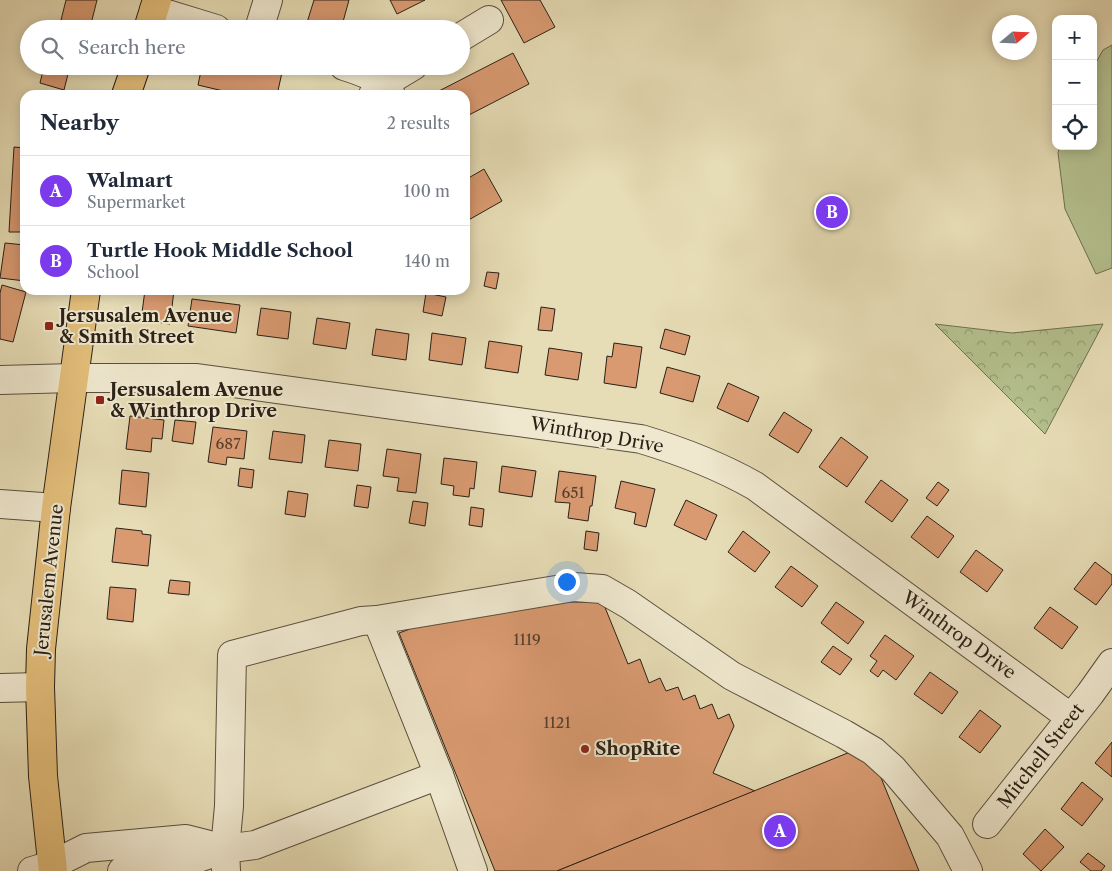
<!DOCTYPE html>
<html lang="en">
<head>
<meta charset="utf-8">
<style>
	body { margin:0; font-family:"Libre Caslon Text",serif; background:#f2f2f3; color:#1f2937 }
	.controls { position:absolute; right:15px; top:15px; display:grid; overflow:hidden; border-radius:10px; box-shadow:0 2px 12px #0003 }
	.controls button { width:45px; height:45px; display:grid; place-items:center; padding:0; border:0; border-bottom:1px solid #e0e1e3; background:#fff; color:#1f2937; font:25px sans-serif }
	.compass { position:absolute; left:992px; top:15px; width:45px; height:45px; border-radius:50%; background:#fff; box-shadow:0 2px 12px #0003; rotate:71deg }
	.you { position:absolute; left:566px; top:581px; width:18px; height:18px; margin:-12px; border:4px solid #fff; border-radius:50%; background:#1a73e8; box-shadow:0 0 0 8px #1a73e833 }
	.badge { display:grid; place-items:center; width:32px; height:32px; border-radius:50%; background:#7c3aed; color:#fff; font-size:16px; font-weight:700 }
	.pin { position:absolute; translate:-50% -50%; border:2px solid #fff; box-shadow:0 1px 5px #0006 }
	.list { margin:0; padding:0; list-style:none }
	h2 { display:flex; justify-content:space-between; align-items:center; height:65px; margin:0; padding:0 20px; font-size:21px }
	h2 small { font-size:16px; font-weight:400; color:#747a83 }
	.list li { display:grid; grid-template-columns:32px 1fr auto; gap:15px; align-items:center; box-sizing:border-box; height:70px; padding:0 20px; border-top:1px solid #e0e1e3 }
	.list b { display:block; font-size:19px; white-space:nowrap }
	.list p { margin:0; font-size:16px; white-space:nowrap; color:#747a83 }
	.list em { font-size:16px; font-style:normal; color:#747a83 }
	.icon { flex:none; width:28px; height:28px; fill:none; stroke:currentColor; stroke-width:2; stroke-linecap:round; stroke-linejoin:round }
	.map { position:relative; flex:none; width:1112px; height:871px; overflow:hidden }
	.search { position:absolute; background:#fff; box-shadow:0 2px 12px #0003; left:20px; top:20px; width:450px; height:55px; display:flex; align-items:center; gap:12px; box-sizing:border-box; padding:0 18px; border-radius:28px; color:#747a83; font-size:19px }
	.panel { position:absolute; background:#fff; box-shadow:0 2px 12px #0003; left:20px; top:90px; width:450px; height:205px; border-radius:15px }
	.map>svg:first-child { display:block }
	.green { fill:#b4c08e; stroke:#6f7052 }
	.forest { fill:url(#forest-crowns); stroke:#6f7052 }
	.building { fill:#d99a71; stroke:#2a2017 }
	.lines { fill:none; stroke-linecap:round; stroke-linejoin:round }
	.minor-casing { stroke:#594f3e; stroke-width:30 }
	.major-casing { stroke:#2a2017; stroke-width:30 }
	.minor { stroke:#efe8cf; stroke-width:28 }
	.major { stroke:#e3be7a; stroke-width:28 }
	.poi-dot { fill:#8f2418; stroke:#efe8cf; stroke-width:2 }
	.labels { text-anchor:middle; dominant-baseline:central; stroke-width:4; stroke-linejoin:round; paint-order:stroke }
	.number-label { font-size:15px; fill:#563e2e }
	.poi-label { font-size:18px; font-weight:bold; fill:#2a2017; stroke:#efe8cf; text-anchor:start }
	.street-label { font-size:18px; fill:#2a2017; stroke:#efe8cf }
</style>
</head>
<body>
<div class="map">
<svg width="1112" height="871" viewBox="0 0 1112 871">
	<defs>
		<pattern id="forest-crowns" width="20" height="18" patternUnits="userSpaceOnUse" patternTransform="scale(1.25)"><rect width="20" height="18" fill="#b4c08e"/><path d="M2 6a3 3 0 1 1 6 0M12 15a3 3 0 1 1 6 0" fill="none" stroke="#939c73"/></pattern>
	</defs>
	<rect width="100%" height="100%" fill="#e6dcb5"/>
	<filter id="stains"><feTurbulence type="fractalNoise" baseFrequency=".004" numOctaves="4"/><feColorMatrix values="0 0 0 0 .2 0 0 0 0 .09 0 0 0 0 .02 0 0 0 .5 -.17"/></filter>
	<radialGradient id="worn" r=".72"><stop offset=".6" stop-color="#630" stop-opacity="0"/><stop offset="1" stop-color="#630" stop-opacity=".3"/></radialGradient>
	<path class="green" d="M 1112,45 L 1112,268 L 1096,274 L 1065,209 L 1058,153 L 1060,146 L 1093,146 L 1093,68 L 1103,50 Z"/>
	<path class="forest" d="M 935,324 L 1012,333 L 1103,324 L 1045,434 Z"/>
	<g class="building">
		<path d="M 66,0 L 97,0 L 90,28 L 61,20 Z"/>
		<path d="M 314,0 L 349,0 L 341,29 L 305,29 Z"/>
		<path d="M 390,0 L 425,0 L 397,14 Z"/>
		<path d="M 501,0 L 540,0 L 555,27 L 524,43 Z"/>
		<path d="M 513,53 L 529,84 L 465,117 L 465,95 L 436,95 L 435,93 Z"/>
		<path d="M 44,66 L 70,66 L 64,90 L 40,83 Z"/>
		<path d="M 202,66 L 275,66 L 283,68 L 277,95 L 240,95 L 198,85 Z"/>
		<path d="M 14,147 L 25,148 L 25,232 L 9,232 Z"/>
		<path d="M 484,169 L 502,201 L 465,222 L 465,180 Z"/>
		<path d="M 5,243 L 25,245 L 25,281 L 0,278 Z"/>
		<path d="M 487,272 L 499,273 L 496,289 L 484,286 Z"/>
		<path d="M 2,285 L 26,292 L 13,342 L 0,339 L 0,293 Z"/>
		<path d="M 145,290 L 174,290 L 170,324 L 141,320 Z"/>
		<path d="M 426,293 L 446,297 L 442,316 L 423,312 Z"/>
		<path d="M 192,299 L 240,305 L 236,333 L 188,326 Z"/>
		<path d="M 541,307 L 555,309 L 552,331 L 538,330 Z"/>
		<path d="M 261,308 L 291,312 L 288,339 L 257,335 Z"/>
		<path d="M 317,318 L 350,323 L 346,349 L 313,344 Z"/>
		<path d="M 376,329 L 409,334 L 406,360 L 372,355 Z"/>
		<path d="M 665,329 L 690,336 L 685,355 L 660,348 Z"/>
		<path d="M 432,333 L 466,338 L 462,365 L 429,360 Z"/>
		<path d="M 489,341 L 522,346 L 518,373 L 485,368 Z"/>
		<path d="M 614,343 L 642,347 L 636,388 L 604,383 L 607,356 L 612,357 Z"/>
		<path d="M 549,348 L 582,353 L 578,380 L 545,375 Z"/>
		<path d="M 667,367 L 700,376 L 693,402 L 660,393 Z"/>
		<path d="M 728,383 L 759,397 L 748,422 L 717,408 Z"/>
		<path d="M 784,412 L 812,430 L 798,453 L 769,435 Z"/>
		<path d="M 130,416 L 164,420 L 162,439 L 152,438 L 151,452 L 126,449 Z"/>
		<path d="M 175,420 L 196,422 L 193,444 L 172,441 Z"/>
		<path d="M 213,427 L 247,431 L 244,459 L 227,457 L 226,465 L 208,462 Z"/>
		<path d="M 273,431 L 305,435 L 302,463 L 269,459 Z"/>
		<path d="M 841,437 L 868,457 L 847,487 L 819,467 Z"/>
		<path d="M 329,440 L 361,444 L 358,471 L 325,467 Z"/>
		<path d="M 387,449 L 421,454 L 416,493 L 397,491 L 399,478 L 383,476 Z"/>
		<path d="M 444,458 L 477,462 L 474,489 L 470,488 L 469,497 L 453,495 L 454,486 L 441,484 Z"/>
		<path d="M 502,466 L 536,471 L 532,497 L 499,492 Z"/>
		<path d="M 240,468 L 254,470 L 252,488 L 238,486 Z"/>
		<path d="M 122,470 L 149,473 L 146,507 L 119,504 Z"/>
		<path d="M 559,471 L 596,476 L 592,506 L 590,506 L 588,521 L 568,518 L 570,503 L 555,502 Z"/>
		<path d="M 881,480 L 908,500 L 892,522 L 865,502 Z"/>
		<path d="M 621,481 L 655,489 L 646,527 L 634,524 L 636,513 L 615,508 Z"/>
		<path d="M 938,482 L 949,490 L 937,506 L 926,498 Z"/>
		<path d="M 357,485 L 371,487 L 368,508 L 354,506 Z"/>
		<path d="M 288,491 L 308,494 L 305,517 L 285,514 Z"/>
		<path d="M 686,500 L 717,515 L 706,540 L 674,525 Z"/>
		<path d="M 413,501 L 428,503 L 425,526 L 409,523 Z"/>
		<path d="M 471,507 L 484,509 L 482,527 L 469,525 Z"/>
		<path d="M 927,516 L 954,536 L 938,558 L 911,537 Z"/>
		<path d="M 116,528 L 142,531 L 142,534 L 151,535 L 148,566 L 112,562 Z"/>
		<path d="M 586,531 L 599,533 L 597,551 L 584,549 Z"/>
		<path d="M 743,531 L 770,552 L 755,572 L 728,552 Z"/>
		<path d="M 976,550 L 1003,570 L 987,592 L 960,572 Z"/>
		<path d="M 1095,562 L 1112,575 L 1112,584 L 1096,605 L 1074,589 Z"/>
		<path d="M 791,566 L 818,586 L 802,607 L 775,587 Z"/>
		<path d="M 170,580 L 190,582 L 189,595 L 168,593 Z"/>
		<path d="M 110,587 L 136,589 L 133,622 L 107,619 Z"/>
		<path d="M 545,602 L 595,602 L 604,605 L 628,664 L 640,659 L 649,683 L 660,678 L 666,691 L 678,687 L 683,700 L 695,695 L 700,709 L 712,704 L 718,719 L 729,714 L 734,726 L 713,773 L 755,791 L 557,871 L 495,871 L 399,633 L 410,629 L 409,624 Z"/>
		<path d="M 836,602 L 864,622 L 848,644 L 821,623 Z"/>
		<path d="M 1050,607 L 1078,627 L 1062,649 L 1034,628 Z"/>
		<path d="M 885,635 L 914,656 L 896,680 L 883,670 L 878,677 L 870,671 L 877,661 L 870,656 Z"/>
		<path d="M 833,646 L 852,659 L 840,675 L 821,662 Z"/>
		<path d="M 930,672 L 958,692 L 942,714 L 914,694 Z"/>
		<path d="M 980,710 L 1001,726 L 980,753 L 959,737 Z"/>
		<path d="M 1112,742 L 1112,777 L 1095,763 Z"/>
		<path d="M 855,750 L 873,758 L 919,871 L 557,871 Z"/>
		<path d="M 1082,782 L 1103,799 L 1082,826 L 1061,809 Z"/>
		<path d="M 1045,829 L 1064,847 L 1041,871 L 1023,854 Z"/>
		<path d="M 1088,853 L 1105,866 L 1101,871 L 1091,871 L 1080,862 Z"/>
	</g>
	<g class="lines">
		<defs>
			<g id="minor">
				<path d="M 154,10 L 216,29"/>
				<path d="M 259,29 L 268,0"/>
				<path d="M 461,37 L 489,20"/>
				<path d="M 344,66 C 363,72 379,77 391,95"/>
				<path d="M 373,95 L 383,84 L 413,66"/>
				<path d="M 0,380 L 73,378 L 197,378 L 641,439 C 681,451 718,465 755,486 L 1070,717"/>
				<path d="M 0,504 L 56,508"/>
				<path d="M 377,620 L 439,775 L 473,871"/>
				<path d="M 0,688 L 40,687"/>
				<path d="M 987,824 L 1090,694 L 1112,663"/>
				<path d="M 32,871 L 52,865 L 86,848 L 186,839 L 225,849"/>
				<path d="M 122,871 L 189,861 L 225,849 L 255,845 L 439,775"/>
				<path d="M 226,871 L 225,849 L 229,806 L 232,655 L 361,621 L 377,620 L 574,587 L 602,589 L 628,604 L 732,676 L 844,734 L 873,751 L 893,769 L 950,836 L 968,871"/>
			</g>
			<g id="major">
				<path d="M 148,29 L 157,0"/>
				<path d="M 126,95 L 136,66"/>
				<path d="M 53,871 L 43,776 L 40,687 L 41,649 L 56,508 L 86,290"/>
			</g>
		</defs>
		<use href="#minor" class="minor-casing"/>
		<use href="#major" class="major-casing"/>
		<use href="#minor" class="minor"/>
		<use href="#major" class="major"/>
	</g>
	<g class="poi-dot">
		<rect x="44" y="321" width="10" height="10" rx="2.5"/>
		<rect x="95" y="395" width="10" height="10" rx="2.5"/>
		<circle cx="585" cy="749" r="5"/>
	</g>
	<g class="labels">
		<g class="number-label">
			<text x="228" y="443">687</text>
			<text x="573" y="492">651</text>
			<text x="527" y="639">1119</text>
			<text x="557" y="722">1121</text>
		</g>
		<g class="poi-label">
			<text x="59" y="316">Jersusalem Avenue<tspan x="59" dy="21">&amp; Smith Street</tspan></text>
			<text x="110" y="390">Jersusalem Avenue<tspan x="110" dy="21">&amp; Winthrop Drive</tspan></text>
			<text x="595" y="749">ShopRite</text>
		</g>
		<g class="street-label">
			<text transform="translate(597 435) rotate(10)">Winthrop Drive</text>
			<text transform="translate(49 580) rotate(-84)">Jerusalem Avenue</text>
			<text transform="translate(959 635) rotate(36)">Winthrop Drive</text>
			<text transform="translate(1041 756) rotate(-52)">Mitchell Street</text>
		</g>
	</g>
	<rect width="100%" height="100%" filter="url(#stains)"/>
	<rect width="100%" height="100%" fill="url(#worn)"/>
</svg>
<div class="controls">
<button>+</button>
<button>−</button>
<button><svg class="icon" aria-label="locate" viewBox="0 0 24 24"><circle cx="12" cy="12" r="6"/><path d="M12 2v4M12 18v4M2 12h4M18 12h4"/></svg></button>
</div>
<svg class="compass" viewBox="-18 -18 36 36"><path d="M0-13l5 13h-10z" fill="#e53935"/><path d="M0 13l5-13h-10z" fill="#747a83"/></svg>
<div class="you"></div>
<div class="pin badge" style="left:780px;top:831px">A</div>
<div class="pin badge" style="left:832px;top:212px">B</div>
<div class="search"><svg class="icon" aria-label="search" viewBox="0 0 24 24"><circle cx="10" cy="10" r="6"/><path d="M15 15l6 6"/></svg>Search here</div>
<section class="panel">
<h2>Nearby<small>2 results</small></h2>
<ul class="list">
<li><span class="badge">A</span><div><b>Walmart</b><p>Supermarket</p></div><em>100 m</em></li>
<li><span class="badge">B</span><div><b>Turtle Hook Middle School</b><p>School</p></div><em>140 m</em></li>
</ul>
</section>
</div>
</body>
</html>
